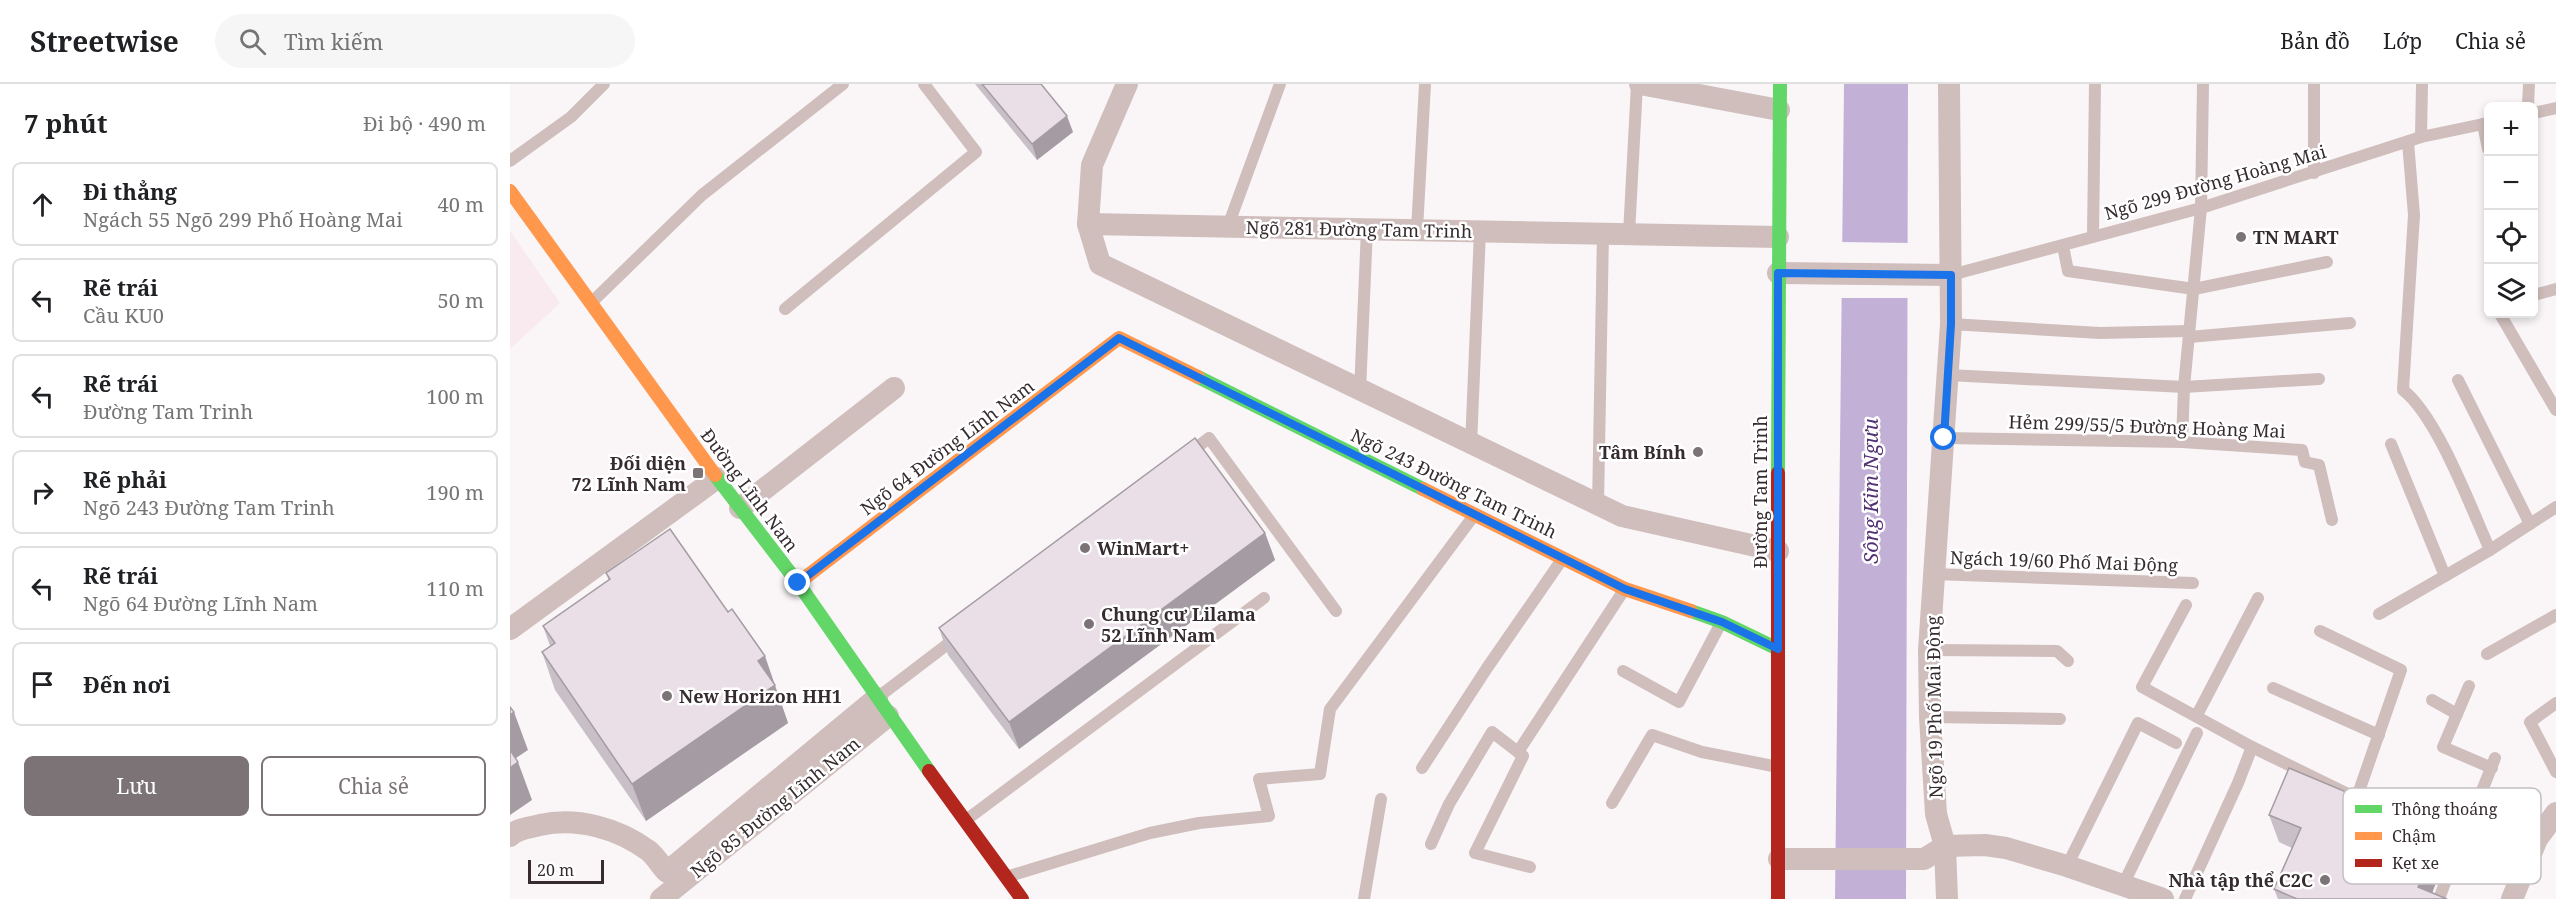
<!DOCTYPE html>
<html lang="vi">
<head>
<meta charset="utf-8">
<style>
	body { margin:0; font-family:"Noto Serif",serif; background:#f6f6f6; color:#202124 }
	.controls { position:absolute; right:18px; top:18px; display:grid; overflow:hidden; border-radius:9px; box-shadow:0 3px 9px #0003 }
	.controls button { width:54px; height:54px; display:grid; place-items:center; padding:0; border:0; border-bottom:2px solid #e0e0e0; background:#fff; color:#202124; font:30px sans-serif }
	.scale { position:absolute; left:18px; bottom:15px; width:76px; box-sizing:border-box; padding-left:6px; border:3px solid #362c2f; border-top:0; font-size:16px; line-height:21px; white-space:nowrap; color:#362c2f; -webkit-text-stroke:4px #fff; paint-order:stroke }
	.stop { position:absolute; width:18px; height:18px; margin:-14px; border:4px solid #1a73e8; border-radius:50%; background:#fff }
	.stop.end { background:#1a73e8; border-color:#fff; box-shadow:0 2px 6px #0008 }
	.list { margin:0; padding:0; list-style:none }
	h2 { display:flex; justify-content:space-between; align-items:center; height:78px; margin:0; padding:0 24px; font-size:26px }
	h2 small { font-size:20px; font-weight:400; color:#757577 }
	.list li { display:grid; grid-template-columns:39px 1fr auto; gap:18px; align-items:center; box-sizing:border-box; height:84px; margin:0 12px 12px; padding:0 12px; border:2px solid #e0e0e0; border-radius:9px }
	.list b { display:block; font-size:22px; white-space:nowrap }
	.list p { margin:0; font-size:20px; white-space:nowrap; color:#757577 }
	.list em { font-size:20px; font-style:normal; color:#757577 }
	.actions { display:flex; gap:12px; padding:18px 24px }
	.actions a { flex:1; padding:14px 0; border:2px solid #7b7375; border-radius:9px; text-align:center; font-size:21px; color:#7b7375 }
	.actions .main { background:#7b7375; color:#fff }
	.icon { flex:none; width:33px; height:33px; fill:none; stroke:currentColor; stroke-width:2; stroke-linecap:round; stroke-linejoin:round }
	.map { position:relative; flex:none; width:2046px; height:815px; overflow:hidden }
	header { display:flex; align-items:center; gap:36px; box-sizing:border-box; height:84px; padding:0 30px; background:#fff; border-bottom:2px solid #e0e0e0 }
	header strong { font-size:28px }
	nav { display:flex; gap:33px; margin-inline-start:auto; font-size:21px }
	.search { width:420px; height:54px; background:#f6f6f6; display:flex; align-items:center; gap:15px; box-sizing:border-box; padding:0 21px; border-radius:33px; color:#757577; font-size:22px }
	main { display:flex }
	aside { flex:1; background:#fff }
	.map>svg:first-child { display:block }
	.built { fill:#f8eaee }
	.water { fill:#c3b0d6 }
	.pier { fill:#faf6f8 }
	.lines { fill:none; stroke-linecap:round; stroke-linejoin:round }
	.lane { stroke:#cfbebc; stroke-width:12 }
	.street { stroke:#cfbebc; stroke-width:22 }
	.fast { stroke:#63d668; stroke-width:14 }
	.slow { stroke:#ff974d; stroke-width:14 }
	.jam { stroke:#b3261e; stroke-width:14 }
	.wall { fill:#c9c0c7 }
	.shaded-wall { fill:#a49ca2 }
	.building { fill:#eadfe7; stroke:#a49ca2; stroke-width:1.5 }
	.route { stroke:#1a73e8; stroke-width:8 }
	.poi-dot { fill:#7b7375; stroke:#fff; stroke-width:2 }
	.labels { text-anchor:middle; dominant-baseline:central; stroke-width:5; stroke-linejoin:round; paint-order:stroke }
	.street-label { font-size:18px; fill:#362c2f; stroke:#fff }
	.poi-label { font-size:18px; font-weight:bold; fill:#362c2f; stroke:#fff; text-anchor:start }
	.water-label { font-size:20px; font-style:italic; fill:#533174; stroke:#fff }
	.key { fill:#fff; stroke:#c3c0c1; stroke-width:1.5 }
	.key-label { font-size:16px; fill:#362c2f }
</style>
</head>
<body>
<header>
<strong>Streetwise</strong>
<div class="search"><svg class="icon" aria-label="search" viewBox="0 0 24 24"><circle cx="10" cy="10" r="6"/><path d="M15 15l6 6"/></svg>Tìm kiếm</div>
<nav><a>Bản đồ</a><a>Lớp</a><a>Chia sẻ</a></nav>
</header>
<main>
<aside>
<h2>7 phút<small>Đi bộ · 490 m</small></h2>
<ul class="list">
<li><svg class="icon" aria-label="ahead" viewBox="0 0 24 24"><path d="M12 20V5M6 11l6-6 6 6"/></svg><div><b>Đi thẳng</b><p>Ngách 55 Ngõ 299 Phố Hoàng Mai</p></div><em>40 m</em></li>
<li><svg class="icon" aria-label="left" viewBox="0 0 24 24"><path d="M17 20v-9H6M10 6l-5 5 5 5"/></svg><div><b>Rẽ trái</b><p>Cầu KU0</p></div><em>50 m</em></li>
<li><svg class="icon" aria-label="left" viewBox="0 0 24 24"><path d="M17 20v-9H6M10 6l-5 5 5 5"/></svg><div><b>Rẽ trái</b><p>Đường Tam Trinh</p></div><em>100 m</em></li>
<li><svg class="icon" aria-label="right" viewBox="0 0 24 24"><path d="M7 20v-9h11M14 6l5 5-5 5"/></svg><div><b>Rẽ phải</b><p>Ngõ 243 Đường Tam Trinh</p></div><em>190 m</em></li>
<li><svg class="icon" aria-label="left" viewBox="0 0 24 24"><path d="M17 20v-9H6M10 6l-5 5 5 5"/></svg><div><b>Rẽ trái</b><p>Ngõ 64 Đường Lĩnh Nam</p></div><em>110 m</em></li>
<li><svg class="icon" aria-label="arrive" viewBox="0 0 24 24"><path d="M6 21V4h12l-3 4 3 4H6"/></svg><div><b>Đến nơi</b></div></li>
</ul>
<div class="actions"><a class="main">Lưu</a><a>Chia sẻ</a></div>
</aside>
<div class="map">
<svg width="2046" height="815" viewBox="0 0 2046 815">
	<rect width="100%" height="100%" fill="#faf6f8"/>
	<path class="built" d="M 0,147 L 50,219 L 0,265 Z"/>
	<path class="water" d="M 1334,0 L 1398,0 L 1396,815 L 1325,815 Z"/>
	<path class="pier" d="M 1330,158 L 1401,159 L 1401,214 L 1329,214 Z"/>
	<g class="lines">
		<g class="lane">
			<path d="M 2018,22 L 2019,0"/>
			<path d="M 2024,29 L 2046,24"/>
			<path d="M 1973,40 L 1978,65"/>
			<path d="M 1911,53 L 1912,0"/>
			<path d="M 1898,58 L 1904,131 L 1893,306 C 1927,332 1961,424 1980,466"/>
			<path d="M 0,77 L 61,33 L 94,0"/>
			<path d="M 1804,89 L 1804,0"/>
			<path d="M 718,142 L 770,0"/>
			<path d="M 907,146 L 915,0"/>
			<path d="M 1119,150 L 1127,0"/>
			<path d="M 1583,152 L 1585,0"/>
			<path d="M 1553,162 L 1558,187 L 1684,205 L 1817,178"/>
			<path d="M 1441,191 L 1691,124 L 1911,53 L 1978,39"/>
			<path d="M 2024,211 L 2046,205"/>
			<path d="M 83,217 L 192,111 L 333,0"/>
			<path d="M 275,225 L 466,68 L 414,0"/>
			<path d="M 1990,230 L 2046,326"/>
			<path d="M 1441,240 L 1590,249 L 1679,247"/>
			<path d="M 1679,253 L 1840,239"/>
			<path d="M 1438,291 L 1674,303 L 1809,295"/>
			<path d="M 1948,296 L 2020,440"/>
			<path d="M 850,307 L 857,145"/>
			<path d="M 1434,354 L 1672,358 L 1792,366 L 1795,378 L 1809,381 L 1822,436"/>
			<path d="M 1672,358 L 1674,303 L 1691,124 L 1693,0"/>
			<path d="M 1881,360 L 1935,492"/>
			<path d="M 961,361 L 970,147"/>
			<path d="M 677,371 L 699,354 L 826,527"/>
			<path d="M 1088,421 L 1093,149"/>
			<path d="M 1423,490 L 1683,499"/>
			<path d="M 1676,521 L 1632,603 L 1742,663 L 1852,717"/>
			<path d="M 1869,530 L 1980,466 L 2046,423"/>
			<path d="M 1810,547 L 1891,586 L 1847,713"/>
			<path d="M 1419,566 L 1547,567 L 1558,577"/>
			<path d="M 1977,570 L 2046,531"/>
			<path d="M 1113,587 L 1169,618 L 1211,539"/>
			<path d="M 1959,602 L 1933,663 L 1982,684"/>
			<path d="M 1763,604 L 1869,651"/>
			<path d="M 367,614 L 447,553"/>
			<path d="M 1922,616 L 1947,630"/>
			<path d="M 2046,619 L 2020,638 L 2046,688"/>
			<path d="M 1687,631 L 1748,514"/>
			<path d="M 1420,633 L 1550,635"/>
			<path d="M 1008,668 L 1013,672 L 965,769 L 1020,783"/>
			<path d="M 912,684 L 977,584 L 1053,474"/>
			<path d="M 1102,719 L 1142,651 L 1192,668 L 1268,683"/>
			<path d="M 1964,727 L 1985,674"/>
			<path d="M 456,736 L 754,514"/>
			<path d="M 1883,736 L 1960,725 L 2027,755"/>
			<path d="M 921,760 L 939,720 L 982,648 L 1008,668 L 1114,506"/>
			<path d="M 1920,760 L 1945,771"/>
			<path d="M 1557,782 L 1628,639 L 1666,659"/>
			<path d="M 496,793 L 640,749 L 689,739 L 759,732 L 749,695 L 810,690 L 820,625 L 965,430"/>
			<path d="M 1613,801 L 1687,649"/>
			<path d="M 854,815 L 871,715"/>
			<path d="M 1675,815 L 1728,699 L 1742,663"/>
			<path d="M 1929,815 L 1948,763"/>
		</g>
		<g class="street">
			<path d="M 617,0 L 582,81 L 578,140 L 590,180 L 1112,432 L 1268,467"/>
			<path d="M 1130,0 L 1269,26"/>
			<path d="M 578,140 L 1268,153"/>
			<path d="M 1268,189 L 1441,191"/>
			<path d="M 230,424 L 384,304"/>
			<path d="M 0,545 L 207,394"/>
			<path d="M 0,752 C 8,744 19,744 30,741 C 67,733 108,744 139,767 C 146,773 151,782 157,788 L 367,614"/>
			<path d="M 1269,775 L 1414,775 L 1435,762 L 1475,761 L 1496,764 L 1557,782 L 1653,815"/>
			<path d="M 151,815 L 378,632"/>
			<path d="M 1437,815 L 1435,762 L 1426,730 L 1420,633 L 1419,566 L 1441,240 L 1439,0"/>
			<path d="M 2002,815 L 2027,755 L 2046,729"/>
		</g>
		<g class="fast">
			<path d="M 688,293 L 913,405"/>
			<path d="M 1268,389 L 1270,0"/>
			<path d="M 205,391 L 288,499 L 419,687"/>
			<path d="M 1181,527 L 1212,538 L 1268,565"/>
		</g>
		<g class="slow">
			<path d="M 0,107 L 205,391"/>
			<path d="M 913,405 L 1115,505 L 1181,527"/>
			<path d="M 288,499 L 609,254 L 688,293"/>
		</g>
		<g class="jam">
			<path d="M 1268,389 L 1268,815"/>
			<path d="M 419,687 L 512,815"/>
		</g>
	</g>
	<g class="wall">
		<path d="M 465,0 L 531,0 L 563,48 L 527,76 Z"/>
		<path d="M 755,449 L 765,476 L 509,665 L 438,571 L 429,544 Z"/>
		<path d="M 96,489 L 269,609 L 268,610 L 278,639 L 136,737 L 45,606 L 32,568 L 40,562 L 33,542 L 99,497 Z"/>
		<path d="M 1759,731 L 1907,741 L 1925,749 L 1935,775 L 1922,809 L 1937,815 L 1768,815 L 1764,805 L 1782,764 L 1769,758 Z"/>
	</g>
	<g class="shaded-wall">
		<path d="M 557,32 L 563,48 L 527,76 L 522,60 Z"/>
		<path d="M 755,449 L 765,476 L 509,665 L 499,638 Z"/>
		<path d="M 255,572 L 278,639 L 136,737 L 122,700 L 248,577 Z"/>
		<path d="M 4,628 L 18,666 L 0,678 L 0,631 Z"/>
		<path d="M 8,678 L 22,716 L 0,731 L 0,684 Z"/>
		<path d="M 1925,749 L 1935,775 L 1921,812 L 1908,803 L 1911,785 Z"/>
	</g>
	<g class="building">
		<path d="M 472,0 L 531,0 L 557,32 L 522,60 Z"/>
		<path d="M 685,354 L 755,449 L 499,638 L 429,544 Z"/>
		<path d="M 160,445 L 218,528 L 222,525 L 255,572 L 248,577 L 265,601 L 122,700 L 32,568 L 45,559 L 33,542 L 100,495 L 96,489 Z"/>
		<path d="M 0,623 L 4,628 L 0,631 Z"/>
		<path d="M 0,666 L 8,678 L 0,684 Z"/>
		<path d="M 1779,684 L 1903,736 L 1907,741 L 1925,749 L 1911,785 L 1913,793 L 1908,803 L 1937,815 L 1787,815 L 1764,805 L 1791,744 L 1759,731 Z"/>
	</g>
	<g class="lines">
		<path class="route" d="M 288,499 L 609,254 L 1115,505 L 1212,538 L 1268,565 L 1268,189 L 1441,191 L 1441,240 L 1434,354"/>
	</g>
	<g class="poi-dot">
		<circle cx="1731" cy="153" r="6"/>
		<circle cx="1188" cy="368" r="6"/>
		<rect x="182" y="383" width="12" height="12" rx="3"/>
		<circle cx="575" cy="464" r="6"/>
		<circle cx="579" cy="540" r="6"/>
		<circle cx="157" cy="612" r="6"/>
		<circle cx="1815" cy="796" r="6"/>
	</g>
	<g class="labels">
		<g class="street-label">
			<text transform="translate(1705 98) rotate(-16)">Ngõ 299 Đường Hoàng Mai</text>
			<text transform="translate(849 145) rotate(1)">Ngõ 281 Đường Tam Trinh</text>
			<text transform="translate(1637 342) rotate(2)">Hẻm 299/55/5 Đường Hoàng Mai</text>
			<text transform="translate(437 363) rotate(-37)">Ngõ 64 Đường Lĩnh Nam</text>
			<text transform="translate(944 399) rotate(26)">Ngõ 243 Đường Tam Trinh</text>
			<text transform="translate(240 406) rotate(53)">Đường Lĩnh Nam</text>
			<text transform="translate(1250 408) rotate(-90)">Đường Tam Trinh</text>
			<text transform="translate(1554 477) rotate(2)">Ngách 19/60 Phố Mai Động</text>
			<text transform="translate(1424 623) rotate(-91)">Ngõ 19 Phố Mai Động</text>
			<text transform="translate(265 723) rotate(-39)">Ngõ 85 Đường Lĩnh Nam</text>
		</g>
		<g class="poi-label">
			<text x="1743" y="153">TN MART</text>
			<text x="1176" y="368" text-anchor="end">Tâm Bính</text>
			<text x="176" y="379" text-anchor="end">Đối diện<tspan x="176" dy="21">72 Lĩnh Nam</tspan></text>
			<text x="587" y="464">WinMart+</text>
			<text x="591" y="530">Chung cư Lilama<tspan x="591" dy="21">52 Lĩnh Nam</tspan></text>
			<text x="169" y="612">New Horizon HH1</text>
			<text x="1803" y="796" text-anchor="end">Nhà tập thể C2C</text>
		</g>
		<g class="water-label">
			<text transform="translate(1360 407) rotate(-90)">Sông Kim Ngưu</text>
		</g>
	</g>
	<rect x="1833" y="704" width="198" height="96" rx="9" class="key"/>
	<rect x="1845" y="721" width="27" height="8" fill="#63d668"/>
	<rect x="1845" y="748" width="27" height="8" fill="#ff974d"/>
	<rect x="1845" y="775" width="27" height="8" fill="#b3261e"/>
	<g class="key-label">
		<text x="1882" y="731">Thông thoáng</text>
		<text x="1882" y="758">Chậm</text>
		<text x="1882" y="785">Kẹt xe</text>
	</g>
</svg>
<div class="controls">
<button>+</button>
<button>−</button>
<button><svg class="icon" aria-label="locate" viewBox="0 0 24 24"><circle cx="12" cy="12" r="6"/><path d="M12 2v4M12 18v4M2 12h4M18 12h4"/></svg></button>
<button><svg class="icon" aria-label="layers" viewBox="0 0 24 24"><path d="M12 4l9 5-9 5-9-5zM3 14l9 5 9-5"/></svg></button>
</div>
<div class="scale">20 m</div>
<div class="stop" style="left:1434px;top:354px"></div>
<div class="stop end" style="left:288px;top:499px"></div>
</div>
</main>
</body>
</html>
